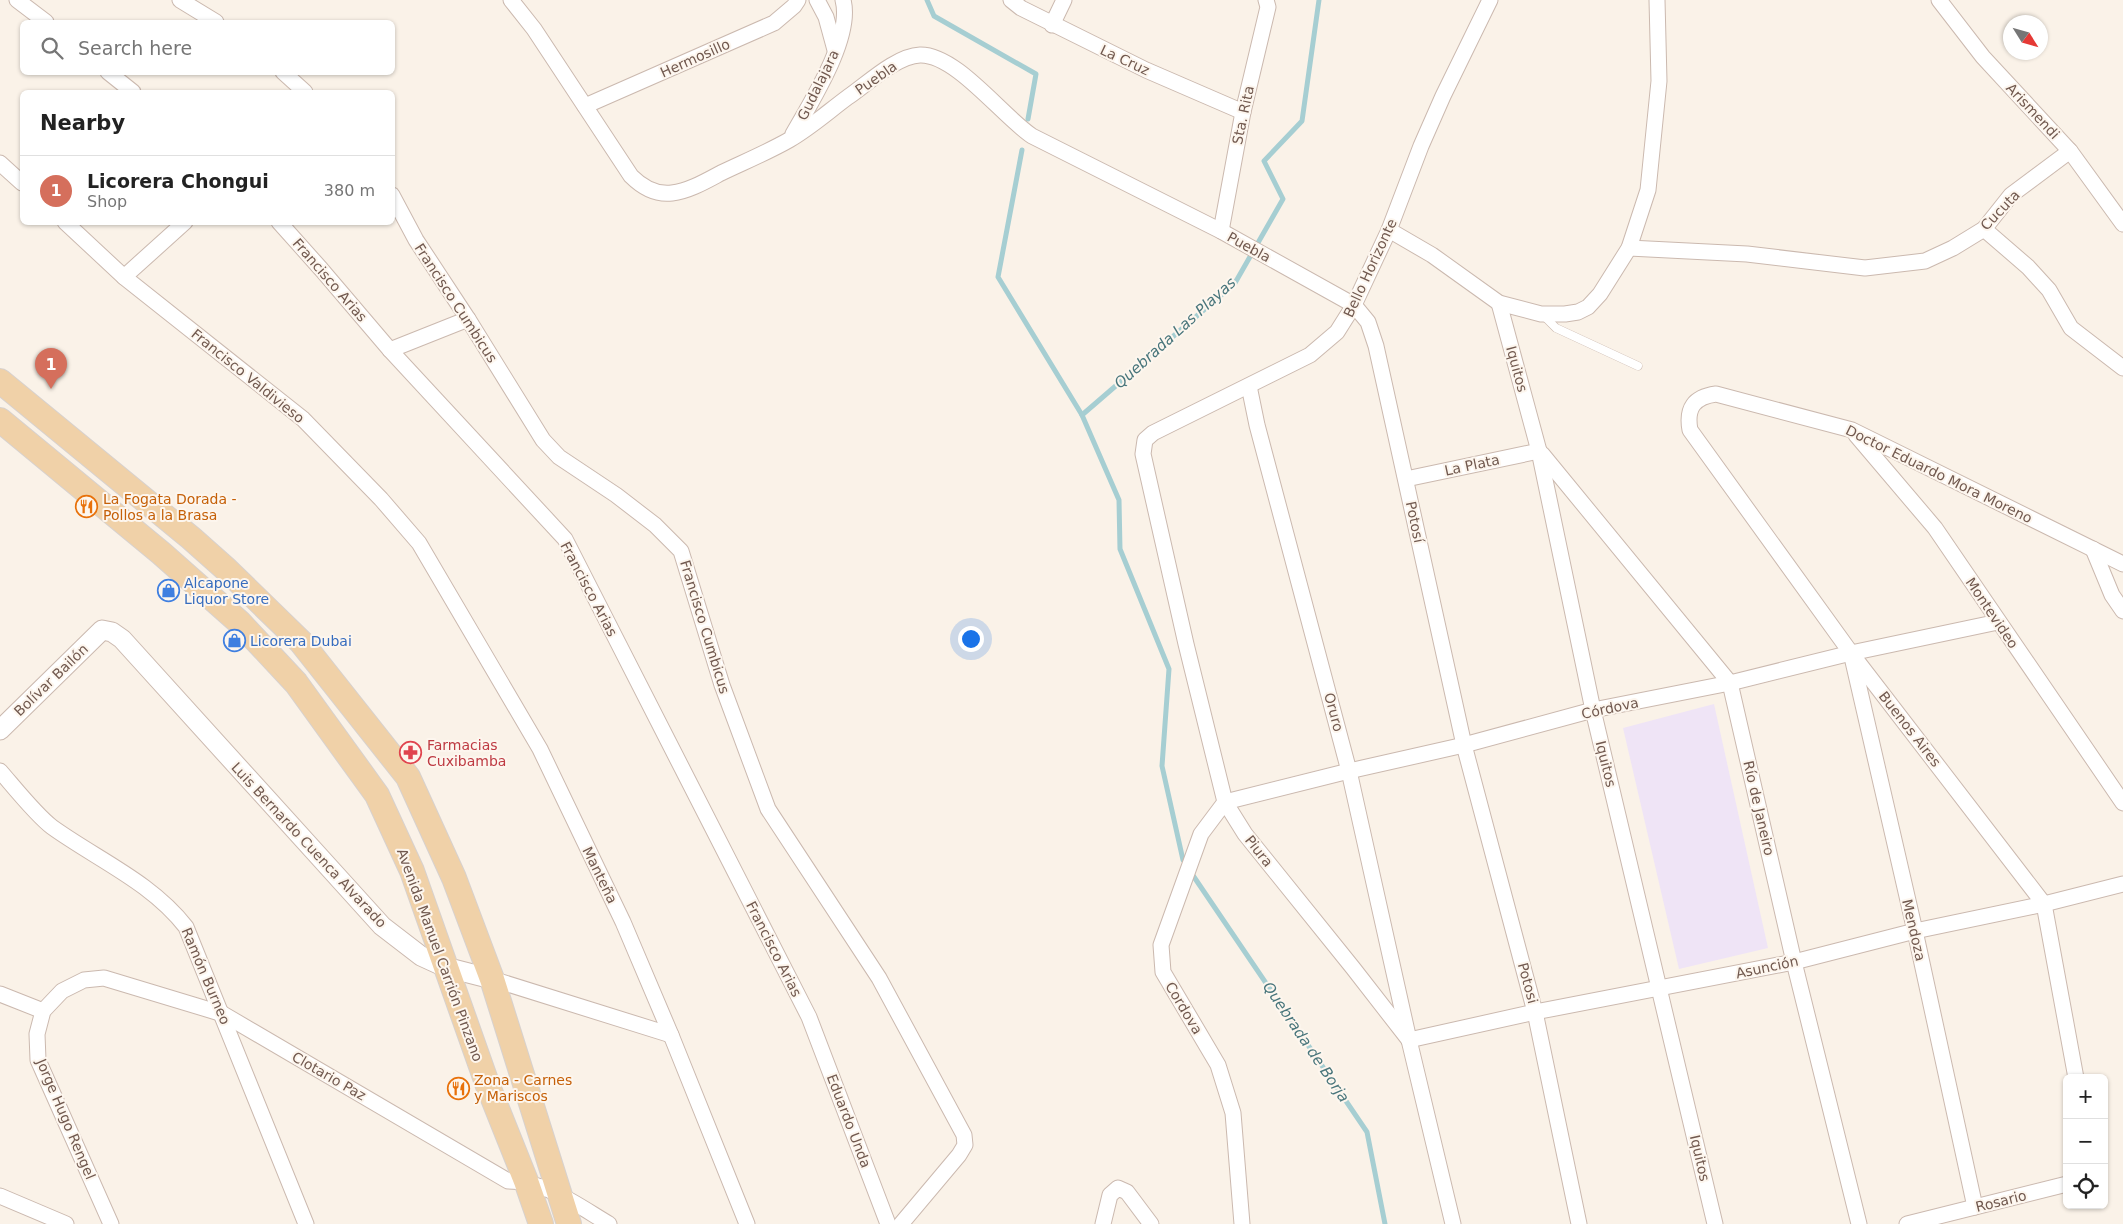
<!DOCTYPE html>
<html lang="en">
<head>
<meta charset="utf-8">
<style>
	body { margin:0; font-family:"DejaVu Sans",sans-serif; background:#f2f2f2; color:#222 }
	.controls { position:absolute; right:15px; bottom:15px; display:grid; overflow:hidden; border-radius:8px; box-shadow:0 1px 4px #0004 }
	.controls button { width:45px; height:45px; display:grid; place-items:center; padding:0; border:0; border-bottom:1px solid #e0e0e0; background:#fff; color:#222; font:25px sans-serif }
	.compass { position:absolute; left:2003px; top:15px; width:45px; height:45px; border-radius:50%; background:#fff; box-shadow:0 1px 4px #0004; rotate:127deg }
	.you { position:absolute; left:970px; top:638px; width:18px; height:18px; margin:-12px; border:4px solid #fff; border-radius:50%; background:#1a73e8; box-shadow:0 0 0 8px #1a73e833 }
	.badge { display:grid; place-items:center; width:32px; height:32px; border-radius:50%; background:#d56f5c; color:#fff; font-size:16px; font-weight:700 }
	.pin { position:absolute; translate:-50% -41px; filter:drop-shadow(0 1px 2px #0008) }
	.pin::after { content:''; position:absolute; top:26px; width:18px; height:15px; background:inherit; clip-path:polygon(0 0,100% 0,50% 100%) }
	.list { margin:0; padding:0; list-style:none }
	h2 { display:flex; justify-content:space-between; align-items:center; height:65px; margin:0; padding:0 20px; font-size:21px }
	h2 small { font-size:16px; font-weight:400; color:#767676 }
	.list li { display:grid; grid-template-columns:32px 1fr auto; gap:15px; align-items:center; box-sizing:border-box; height:70px; padding:0 20px; border-top:1px solid #e0e0e0 }
	.list b { display:block; font-size:19px; white-space:nowrap }
	.list p { margin:0; font-size:16px; white-space:nowrap; color:#767676 }
	.list em { font-size:16px; font-style:normal; color:#767676 }
	.icon { flex:none; width:28px; height:28px; fill:none; stroke:currentColor; stroke-width:2; stroke-linecap:round; stroke-linejoin:round }
	.map { position:relative; flex:none; width:2123px; height:1224px; overflow:hidden }
	.search { position:absolute; background:#fff; box-shadow:0 1px 4px #0004; left:20px; top:20px; width:375px; height:55px; display:flex; align-items:center; gap:12px; box-sizing:border-box; padding:0 18px; border-radius:8px; color:#767676; font-size:19px }
	.panel { position:absolute; background:#fff; box-shadow:0 1px 4px #0004; left:20px; top:90px; width:375px; height:135px; border-radius:8px }
	.map>svg:first-child { display:block }
	.education { fill:#efe4f6 }
	.lines { fill:none; stroke-linecap:round; stroke-linejoin:round }
	.stream { stroke:#a6ced2; stroke-width:5 }
	.service-casing { stroke:#cbb9af; stroke-width:9 }
	.minor-casing { stroke:#cbb9af; stroke-width:17 }
	.tertiary-casing { stroke:#cbb9af; stroke-width:21 }
	.primary-casing { stroke:#d7d1ce; stroke-width:26 }
	.service { stroke:#fff; stroke-width:8 }
	.minor { stroke:#fff; stroke-width:15 }
	.tertiary { stroke:#fff; stroke-width:19 }
	.primary { stroke:#f0d1a8; stroke-width:24 }
	.labels { text-anchor:middle; dominant-baseline:central; stroke-width:4; stroke-linejoin:round; paint-order:stroke }
	.street-label { font-size:14px; fill:#71594f; stroke:#fdf6ee }
	.food-label { font-size:14px; fill:#c56008; stroke:#fdf6ee; text-anchor:start }
	.shop-label { font-size:14px; fill:#366cbe; stroke:#fdf6ee; text-anchor:start }
	.health-label { font-size:14px; fill:#be3a42; stroke:#fdf6ee; text-anchor:start }
	.water-label { font-size:15px; font-style:italic; fill:#48757b; stroke:#fdf6ee }
</style>
</head>
<body>
<div class="map">
<svg width="2123" height="1224" viewBox="0 0 2123 1224">
	<rect width="100%" height="100%" fill="#faf2e8"/>
	<path class="education" d="M 1714,704 L 1768,948 L 1679,969 L 1623,728 Z"/>
	<g class="lines">
		<g class="stream">
			<path d="M 927,0 L 934,16 L 1036,74 L 1028,119"/>
			<path d="M 1022,150 L 998,277 L 1082,415 L 1119,500 L 1120,549 L 1169,669 L 1162,766 L 1183,860"/>
			<path d="M 1082,415 L 1235,283 L 1283,199 L 1264,161 L 1302,121 L 1319,0"/>
			<path d="M 1192,874 L 1367,1132 L 1385,1224"/>
		</g>
		<defs>
			<path id="service" d="M 1543,315 L 1556,328 L 1638,366"/>
			<g id="minor">
				<path d="M 17,0 L 46,22"/>
				<path d="M 180,0 L 216,22"/>
				<path d="M 511,0 L 534,29 L 631,176 C 642,187 656,195 672,193 C 689,191 706,181 721,173 C 744,162 768,152 789,140 C 810,128 829,111 848,97 C 867,84 896,56 920,55 C 956,54 1002,116 1032,136 L 1221,231 L 1354,305 L 1368,322 L 1376,346 L 1464,745 L 1535,1012 L 1579,1224"/>
				<path d="M 817,0 L 826,17 L 835,50"/>
				<path d="M 1011,0 L 1021,8 L 1146,70 L 1243,112"/>
				<path d="M 1939,0 L 1983,57 L 2070,151 L 2123,224"/>
				<path d="M 1052,25 L 1064,0"/>
				<path d="M 108,72 L 133,92"/>
				<path d="M 283,72 L 305,92"/>
				<path d="M 585,106 L 774,23 L 794,6 L 798,0"/>
				<path d="M 793,134 C 811,102 853,37 843,0"/>
				<path d="M 0,163 L 22,183"/>
				<path d="M 392,195 L 416,240 L 468,319 L 543,440 L 559,457 L 616,495 L 655,525 L 681,551 L 722,685 L 768,809 L 879,978 L 964,1135 L 965,1145 L 959,1155 L 901,1224"/>
				<path d="M 65,222 L 124,277 L 303,419 L 381,499 L 419,543 L 540,749 L 623,922 L 671,1035 L 747,1224"/>
				<path d="M 279,222 L 321,269 L 390,350 L 565,539 L 809,1017 L 888,1224"/>
				<path d="M 1984,229 L 2028,267 L 2049,290 L 2071,328 L 2123,368"/>
				<path d="M 1389,230 L 1432,255 L 1499,303 L 1541,314 L 1565,314 L 1578,312 L 1588,307 L 1600,294 L 1629,248 L 1648,190 L 1659,81 L 1657,0"/>
				<path d="M 1221,231 L 1243,112 L 1268,7 L 1266,0"/>
				<path d="M 1629,248 L 1747,254 L 1865,268 L 1925,261 L 1953,248 L 1984,229 L 2011,195 L 2070,151"/>
				<path d="M 124,277 L 185,222"/>
				<path d="M 1499,303 L 1539,451 L 1593,710 L 1715,1224"/>
				<path d="M 390,350 L 468,319"/>
				<path d="M 1249,386 L 1257,425 L 1349,771 L 1409,1040 L 1453,1224"/>
				<path d="M 1856,435 L 1935,528 L 2123,803"/>
				<path d="M 1542,454 L 1730,683 L 1794,962 L 1859,1224"/>
				<path d="M 1406,479 L 1539,451"/>
				<path d="M 2093,549 L 2112,595 L 2123,611"/>
				<path d="M 1852,657 L 1915,931 L 1975,1207"/>
				<path d="M 0,771 C 14,787 36,815 52,827 C 98,860 151,882 186,927 L 306,1224"/>
				<path d="M 492,979 L 671,1035"/>
				<path d="M 0,994 L 43,1011"/>
				<path d="M 1409,1040 L 1353,968 L 1245,834 L 1225,802 L 1186,644 L 1143,454 L 1145,440 L 1153,433 L 1310,355 L 1337,332 L 1354,305 L 1389,230 L 1421,146 L 1443,96 L 1490,0"/>
				<path d="M 1409,1040 L 1535,1012 L 1794,962 L 1915,931 L 2044,904 L 2123,884"/>
				<path d="M 2076,1078 L 2044,904 L 1851,653 L 1690,430 C 1686,408 1694,397 1716,394 L 1852,430 L 2123,564"/>
				<path d="M 0,1196 L 66,1224"/>
				<path d="M 111,1224 L 38,1060 L 37,1034 L 43,1011 L 62,991 L 84,980 L 104,978 L 223,1014 L 508,1181 C 546,1181 577,1205 609,1224"/>
				<path d="M 1103,1224 L 1110,1195 L 1118,1188 L 1127,1192 L 1151,1224"/>
				<path d="M 1242,1224 L 1233,1113 L 1218,1065 L 1163,972 L 1161,945 L 1201,834 L 1225,802 L 1349,771 L 1464,745 L 1593,710 L 1730,683 L 1851,653 L 1998,622"/>
				<path d="M 1907,1224 L 2067,1184"/>
			</g>
			<path id="tertiary" d="M 0,730 L 102,630 L 112,632 L 122,639 L 382,926 L 421,956 L 445,967 L 492,979"/>
			<g id="primary">
				<path d="M 0,381 L 191,538 L 227,570 L 301,642 L 408,777 L 454,878 L 492,979 L 569,1224"/>
				<path d="M 0,420 L 161,553 L 239,622 L 296,683 L 377,795 L 412,871 L 488,1086 L 526,1181 L 541,1224"/>
			</g>
		</defs>
		<use href="#service" class="service-casing"/>
		<use href="#minor" class="minor-casing"/>
		<use href="#tertiary" class="tertiary-casing"/>
		<use href="#primary" class="primary-casing"/>
		<use href="#service" class="service"/>
		<use href="#minor" class="minor"/>
		<use href="#tertiary" class="tertiary"/>
		<use href="#primary" class="primary"/>
	</g>
	<defs>
		<symbol id="restaurant-ring" viewBox="-11 -11 22 22"><circle r="9.5" fill="#fdf6ee" stroke="#e8710a" stroke-width="1.5"/><path d="M-5-6h1v4h1v-4h1v4h1v-4h1v5L-1.5 .5V6h-2V.5L-5-1ZM5-6V6H3V1.5H1.5Q1.5-4 5-6Z" fill="#e8710a"/></symbol>
		<symbol id="shop-ring" viewBox="-11 -11 22 22"><circle r="9.5" fill="#fdf6ee" stroke="#3f7fe0" stroke-width="1.5"/><path d="M-5-2.5h2.3a2.7 3.5 0 0 1 5.4 0H5L5.5 6h-11ZM-1.5-2.5h3a1.5 2.3 0 0 0-3 0Z" fill="#3f7fe0"/></symbol>
		<symbol id="pharmacy-ring" viewBox="-11 -11 22 22"><circle r="9.5" fill="#fdf6ee" stroke="#e0444e" stroke-width="1.5"/><path d="M-2-6h4v4h4v4h-4v4h-4v-4h-4v-4h4Z" fill="#e0444e"/></symbol>
	</defs>
	<g fill-rule="evenodd">
		<use href="#restaurant-ring" x="74" y="494" width="25" height="25"/>
		<use href="#shop-ring" x="156" y="578" width="25" height="25"/>
		<use href="#shop-ring" x="222" y="628" width="25" height="25"/>
		<use href="#pharmacy-ring" x="398" y="740" width="25" height="25"/>
		<use href="#restaurant-ring" x="446" y="1076" width="25" height="25"/>
	</g>
	<g class="labels">
		<g class="street-label">
			<text transform="translate(695 58) rotate(-24)">Hermosillo</text>
			<text transform="translate(1125 60) rotate(25)">La Cruz</text>
			<text transform="translate(876 78) rotate(-35)">Puebla</text>
			<text transform="translate(818 85) rotate(-64)">Gudalajara</text>
			<text transform="translate(2033 111) rotate(47)">Arismendi</text>
			<text transform="translate(1243 115) rotate(-78)">Sta. Rita</text>
			<text transform="translate(2000 210) rotate(-46)">Cucuta</text>
			<text transform="translate(1249 247) rotate(29)">Puebla</text>
			<text transform="translate(1370 268) rotate(-65)">Bello Horizonte</text>
			<text transform="translate(330 280) rotate(49)">Francisco Arias</text>
			<text transform="translate(456 303) rotate(57)">Francisco Cumbicus</text>
			<text transform="translate(1517 369) rotate(75)">Iquitos</text>
			<text transform="translate(248 376) rotate(39)">Francisco Valdivieso</text>
			<text transform="translate(1472 465) rotate(-12)">La Plata</text>
			<text transform="translate(1939 474) rotate(26)">Doctor Eduardo Mora Moreno</text>
			<text transform="translate(1415 522) rotate(78)">Potosí</text>
			<text transform="translate(589 589) rotate(62)">Francisco Arias</text>
			<text transform="translate(1992 613) rotate(56)">Montevideo</text>
			<text transform="translate(705 627) rotate(73)">Francisco Cumbicus</text>
			<text transform="translate(51 680) rotate(-44)">Bolívar Bailón</text>
			<text transform="translate(1610 708) rotate(-12)">Córdova</text>
			<text transform="translate(1334 712) rotate(75)">Oruro</text>
			<text transform="translate(1910 729) rotate(52)">Buenos Aires</text>
			<text transform="translate(1606 764) rotate(76)">Iquitos</text>
			<text transform="translate(1759 808) rotate(77)">Río de Janeiro</text>
			<text transform="translate(309 845) rotate(47)">Luis Bernardo Cuenca Alvarado</text>
			<text transform="translate(1259 851) rotate(52)">Piura</text>
			<text transform="translate(600 875) rotate(64)">Manteña</text>
			<text transform="translate(1914 930) rotate(77)">Mendoza</text>
			<text transform="translate(774 949) rotate(63)">Francisco Arias</text>
			<text transform="translate(440 955) rotate(70)">Avenida Manuel Carrión Pinzano</text>
			<text transform="translate(1767 967) rotate(-12)">Asunción</text>
			<text transform="translate(206 976) rotate(67)">Ramón Burneo</text>
			<text transform="translate(1528 983) rotate(75)">Potosi</text>
			<text transform="translate(1184 1008) rotate(59)">Cordova</text>
			<text transform="translate(329 1076) rotate(30)">Clotario Paz</text>
			<text transform="translate(66 1119) rotate(67)">Jorge Hugo Rengel</text>
			<text transform="translate(849 1121) rotate(69)">Eduardo Unda</text>
			<text transform="translate(1700 1158) rotate(77)">Iquitos</text>
			<text transform="translate(2001 1201) rotate(-14)">Rosario</text>
		</g>
		<g class="food-label">
			<text x="103" y="499">La Fogata Dorada -<tspan x="103" dy="16">Pollos a la Brasa</tspan></text>
			<text x="474" y="1080">Zona - Carnes<tspan x="474" dy="16">y Mariscos</tspan></text>
		</g>
		<g class="shop-label">
			<text x="184" y="583">Alcapone<tspan x="184" dy="16">Liquor Store</tspan></text>
			<text x="250" y="641">Licorera Dubai</text>
		</g>
		<g class="health-label">
			<text x="427" y="745">Farmacias<tspan x="427" dy="16">Cuxibamba</tspan></text>
		</g>
		<g class="water-label">
			<text transform="translate(1175 333) rotate(-42)">Quebrada Las Playas</text>
			<text transform="translate(1306 1042) rotate(56)">Quebrada de Borja</text>
		</g>
	</g>
</svg>
<div class="controls">
<button>+</button>
<button>−</button>
<button><svg class="icon" aria-label="locate" viewBox="0 0 24 24"><circle cx="12" cy="12" r="6"/><path d="M12 2v4M12 18v4M2 12h4M18 12h4"/></svg></button>
</div>
<svg class="compass" viewBox="-18 -18 36 36"><path d="M0-13l5 13h-10z" fill="#e53935"/><path d="M0 13l5-13h-10z" fill="#767676"/></svg>
<div class="you"></div>
<div class="pin badge" style="left:51px;top:389px">1</div>
<div class="search"><svg class="icon" aria-label="search" viewBox="0 0 24 24"><circle cx="10" cy="10" r="6"/><path d="M15 15l6 6"/></svg>Search here</div>
<section class="panel">
<h2>Nearby<small></small></h2>
<ul class="list">
<li><span class="badge">1</span><div><b>Licorera Chongui</b><p>Shop</p></div><em>380 m</em></li>
</ul>
</section>
</div>
</body>
</html>
